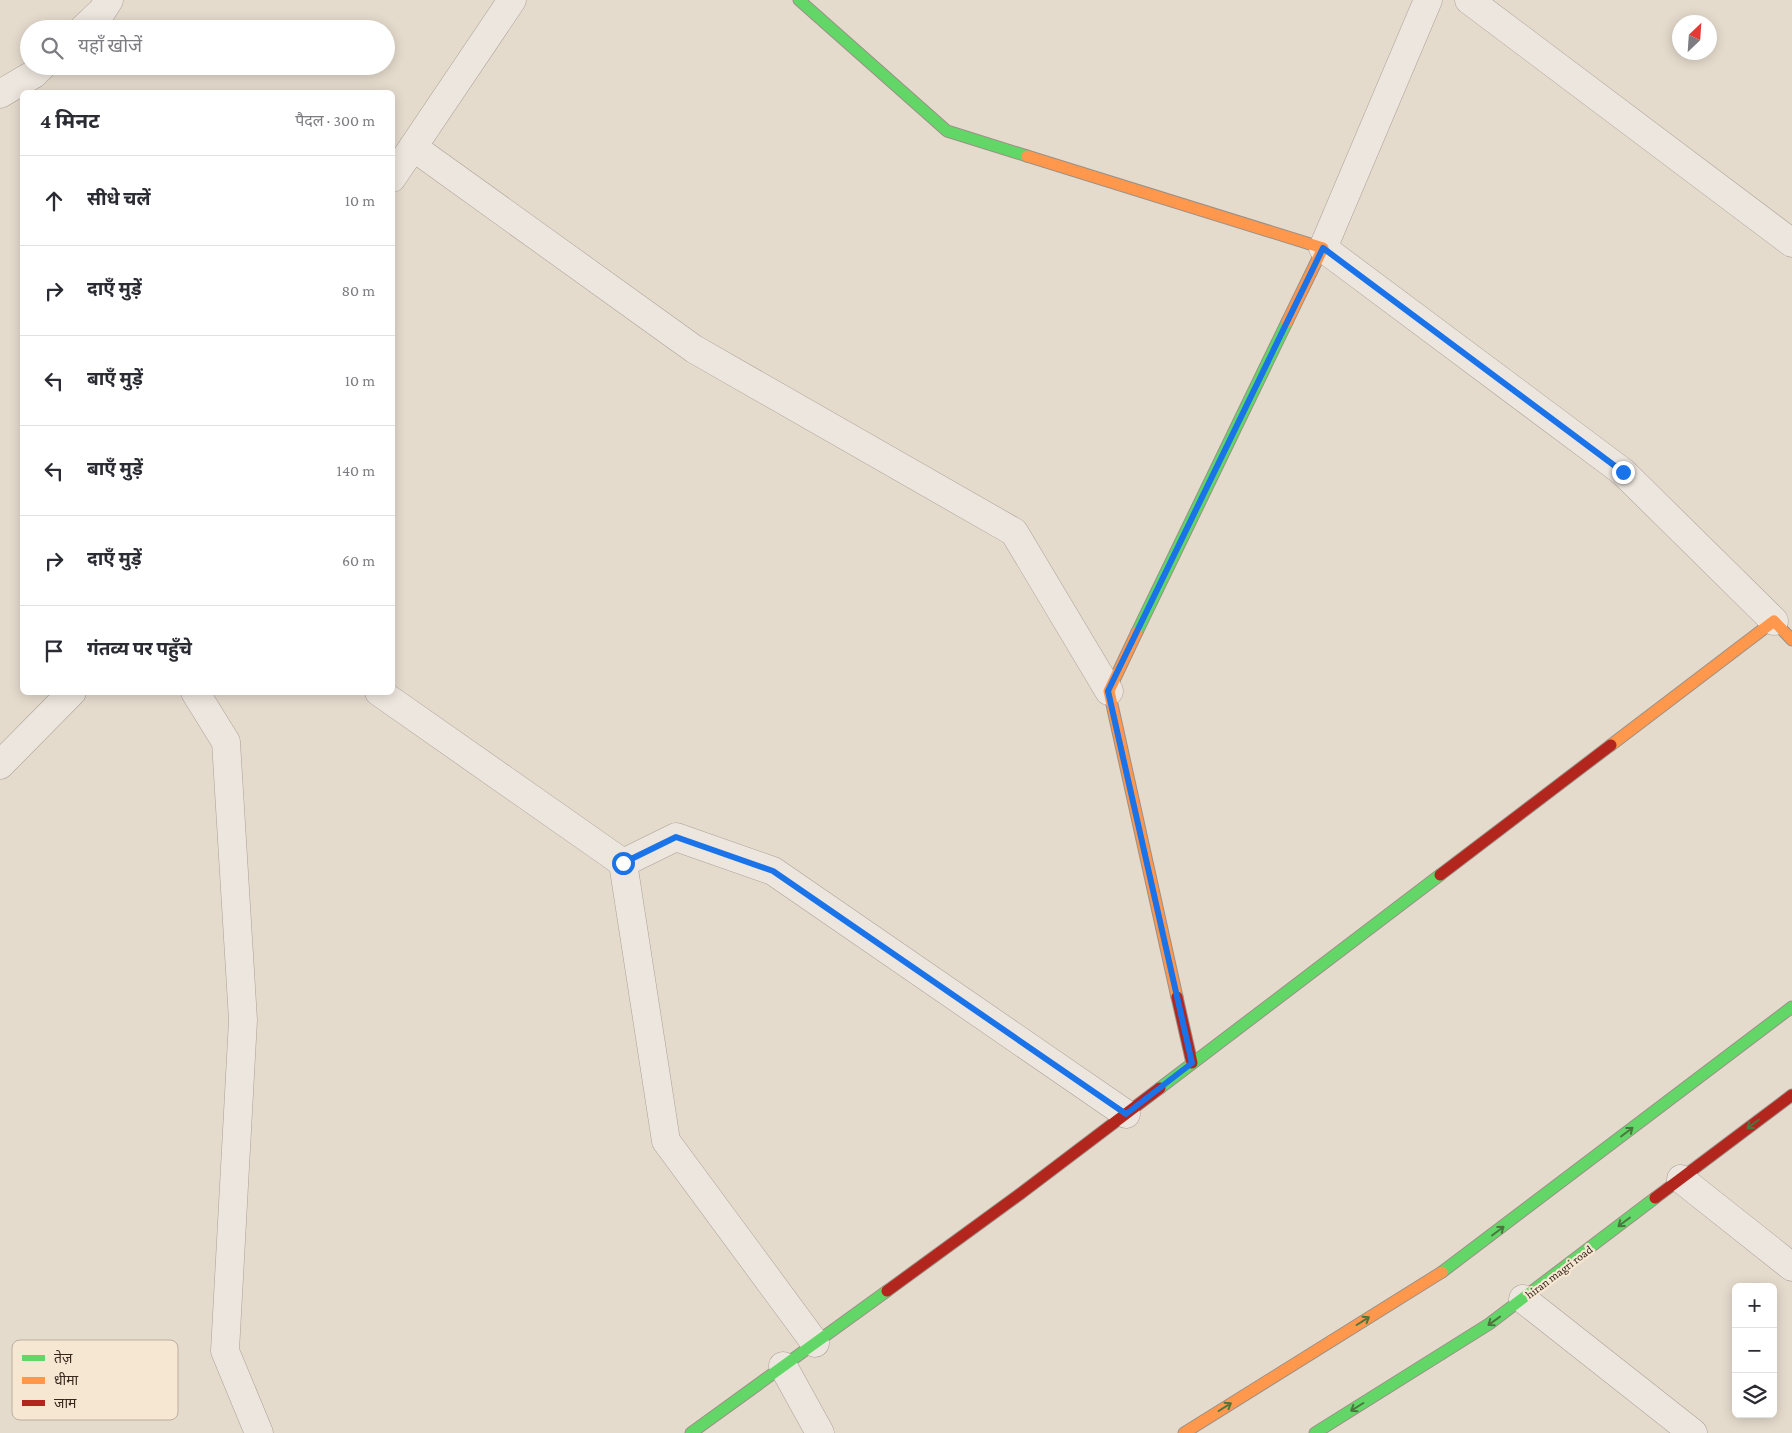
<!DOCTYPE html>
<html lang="hi">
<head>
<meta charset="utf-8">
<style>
	body { margin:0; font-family:"Crimson Pro","Noto Sans Devanagari",serif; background:#f2f2f3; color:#2b2b33 }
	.controls { position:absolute; right:15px; bottom:15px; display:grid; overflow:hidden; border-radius:8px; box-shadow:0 2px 12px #0003 }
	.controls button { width:45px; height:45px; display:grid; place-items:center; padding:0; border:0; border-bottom:1px solid #e1e1e2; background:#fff; color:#2b2b33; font:25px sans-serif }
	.compass { position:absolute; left:1672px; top:15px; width:45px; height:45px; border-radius:50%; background:#fff; box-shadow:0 2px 12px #0003; rotate:25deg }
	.stop { position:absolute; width:15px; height:15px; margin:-11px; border:4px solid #1a73e8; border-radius:50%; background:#fff }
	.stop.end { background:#1a73e8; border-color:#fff; box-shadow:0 1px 5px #0008 }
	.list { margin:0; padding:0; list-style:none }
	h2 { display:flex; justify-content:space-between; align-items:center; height:65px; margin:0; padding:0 20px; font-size:21px }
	h2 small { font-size:16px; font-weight:400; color:#7c7c81 }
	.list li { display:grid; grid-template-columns:32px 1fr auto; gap:15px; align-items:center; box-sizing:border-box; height:90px; padding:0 20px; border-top:1px solid #e1e1e2 }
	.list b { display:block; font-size:19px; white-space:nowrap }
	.list em { font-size:16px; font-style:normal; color:#7c7c81 }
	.icon { flex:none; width:28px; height:28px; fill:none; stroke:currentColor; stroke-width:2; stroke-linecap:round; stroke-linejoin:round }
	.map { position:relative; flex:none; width:1792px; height:1433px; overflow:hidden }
	.search { position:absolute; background:#fff; box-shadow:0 2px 12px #0003; left:20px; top:20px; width:375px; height:55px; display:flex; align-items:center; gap:12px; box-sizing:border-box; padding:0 18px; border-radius:28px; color:#7c7c81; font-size:19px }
	.panel { position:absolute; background:#fff; box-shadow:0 2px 12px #0003; left:20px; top:90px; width:375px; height:605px; border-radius:8px }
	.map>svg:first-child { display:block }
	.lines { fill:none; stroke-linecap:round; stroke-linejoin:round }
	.street-casing { stroke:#aaa096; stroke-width:29 }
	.fast-casing { stroke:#9a9086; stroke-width:13 }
	.slow-casing { stroke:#9a9086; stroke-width:13 }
	.jam-casing { stroke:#9a9086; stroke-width:13 }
	.street { stroke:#ede6de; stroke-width:28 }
	.fast { stroke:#63d668; stroke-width:11 }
	.slow { stroke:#ff974d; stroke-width:11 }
	.jam { stroke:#b3261e; stroke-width:11 }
	.oneway { stroke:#4c763f }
	.route { stroke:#1a73e8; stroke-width:6 }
	.labels { text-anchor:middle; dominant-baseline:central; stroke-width:4.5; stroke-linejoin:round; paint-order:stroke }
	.street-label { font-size:12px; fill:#39271e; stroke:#f6e7d3 }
	.key { fill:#f6e7d3; stroke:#bdad9d; stroke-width:1 }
	.key-label { font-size:14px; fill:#39271e }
</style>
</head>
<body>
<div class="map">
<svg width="1792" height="1433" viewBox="0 0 1792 1433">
	<rect width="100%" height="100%" fill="#e5dbcd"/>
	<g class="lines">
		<defs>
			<g id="street">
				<path d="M 1428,0 L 1323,248 L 1623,472 L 1774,621"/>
				<path d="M 1469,0 L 1792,243"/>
				<path d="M 83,29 L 102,11 L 109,0"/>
				<path d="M 0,94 L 34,74 L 42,66"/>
				<path d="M 413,147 L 694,349 L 1014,532 L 1109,691"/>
				<path d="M 392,178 L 512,0"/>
				<path d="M 195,692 L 226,742 L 243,1020 L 225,1351 L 259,1433"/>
				<path d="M 379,692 L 623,863 L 666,1141 L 815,1343"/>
				<path d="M 0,765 L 72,692"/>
				<path d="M 623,863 L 676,837 L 773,871 L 1126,1114"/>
				<path d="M 1681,1179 L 1792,1267"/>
				<path d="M 1523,1299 L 1693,1433"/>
				<path d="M 783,1366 L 820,1433"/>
			</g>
			<g id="fast">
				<path d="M 799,0 L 947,131 L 1027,156"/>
				<path d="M 1137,632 L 1287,322"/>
				<path d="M 1160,1088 L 1440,875"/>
				<path d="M 1442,1272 L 1792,1007"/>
				<path d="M 691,1433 L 887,1291"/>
				<path d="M 1315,1433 L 1489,1324 L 1655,1198"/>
			</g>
			<g id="slow">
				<path d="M 1027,156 L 1323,248 L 1287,322"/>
				<path d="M 1137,632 L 1109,691 L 1177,997"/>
				<path d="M 1611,745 L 1774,621 L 1792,640"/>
				<path d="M 1184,1433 L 1442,1272"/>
			</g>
			<g id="jam">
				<path d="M 1440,875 L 1611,745"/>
				<path d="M 1177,997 L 1192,1063"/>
				<path d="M 1655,1198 L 1792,1095"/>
				<path d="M 887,1291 L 1020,1194 L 1160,1088"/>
			</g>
		</defs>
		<use href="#street" class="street-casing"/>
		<use href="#fast" class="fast-casing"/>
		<use href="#slow" class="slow-casing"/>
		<use href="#jam" class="jam-casing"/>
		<use href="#street" class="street"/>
		<use href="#fast" class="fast"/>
		<use href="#slow" class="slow"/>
		<use href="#jam" class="jam"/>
	</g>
	<defs><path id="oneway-shaft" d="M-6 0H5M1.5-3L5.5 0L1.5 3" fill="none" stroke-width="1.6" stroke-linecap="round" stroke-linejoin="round" transform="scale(1.25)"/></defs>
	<g class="oneway">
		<use href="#oneway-shaft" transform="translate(1753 1124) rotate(143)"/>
		<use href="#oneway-shaft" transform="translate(1627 1132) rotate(-37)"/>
		<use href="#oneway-shaft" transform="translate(1624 1222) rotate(143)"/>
		<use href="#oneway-shaft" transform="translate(1498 1231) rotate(-37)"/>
		<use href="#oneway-shaft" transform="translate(1363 1321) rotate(-32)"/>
		<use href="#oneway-shaft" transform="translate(1494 1321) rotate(144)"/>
		<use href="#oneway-shaft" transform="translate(1225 1407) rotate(-32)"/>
		<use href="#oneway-shaft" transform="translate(1357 1407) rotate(148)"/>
	</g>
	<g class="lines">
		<path class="route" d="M 623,863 L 676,837 L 773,871 L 1126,1114 L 1192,1063 L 1108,691 L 1323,248 L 1623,472"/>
	</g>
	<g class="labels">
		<g class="street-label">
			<text transform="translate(1559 1272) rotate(-37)">hiran magri road</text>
		</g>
	</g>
	<rect x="12" y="1340" width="166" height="80" rx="8" class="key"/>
	<rect x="22" y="1355" width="23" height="6" fill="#63d668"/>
	<rect x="22" y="1377" width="23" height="7" fill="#ff974d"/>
	<rect x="22" y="1400" width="23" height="6" fill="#b3261e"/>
	<g class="key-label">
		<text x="54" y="1363">तेज़</text>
		<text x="54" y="1385">धीमा</text>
		<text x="54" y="1408">जाम</text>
	</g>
</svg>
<div class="controls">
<button>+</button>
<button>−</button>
<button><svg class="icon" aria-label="layers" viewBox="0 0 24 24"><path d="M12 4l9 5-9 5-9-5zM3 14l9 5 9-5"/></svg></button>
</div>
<svg class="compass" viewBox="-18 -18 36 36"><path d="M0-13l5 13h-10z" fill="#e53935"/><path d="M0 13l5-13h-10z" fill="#7c7c81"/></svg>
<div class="stop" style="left:623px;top:863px"></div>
<div class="stop end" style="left:1623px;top:472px"></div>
<div class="search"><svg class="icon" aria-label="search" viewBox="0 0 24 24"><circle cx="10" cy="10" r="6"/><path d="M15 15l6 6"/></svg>यहाँ खोजें</div>
<section class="panel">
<h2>4 मिनट<small>पैदल · 300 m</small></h2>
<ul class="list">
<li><svg class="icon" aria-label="ahead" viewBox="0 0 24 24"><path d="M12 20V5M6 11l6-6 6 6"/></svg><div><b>सीधे चलें</b></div><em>10 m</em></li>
<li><svg class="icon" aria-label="right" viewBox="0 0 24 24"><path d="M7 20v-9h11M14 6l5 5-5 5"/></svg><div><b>दाएँ मुड़ें</b></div><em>80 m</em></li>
<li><svg class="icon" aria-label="left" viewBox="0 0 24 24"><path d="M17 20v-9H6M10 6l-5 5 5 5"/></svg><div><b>बाएँ मुड़ें</b></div><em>10 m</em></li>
<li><svg class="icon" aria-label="left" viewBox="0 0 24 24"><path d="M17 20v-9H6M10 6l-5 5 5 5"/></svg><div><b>बाएँ मुड़ें</b></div><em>140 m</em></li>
<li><svg class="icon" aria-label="right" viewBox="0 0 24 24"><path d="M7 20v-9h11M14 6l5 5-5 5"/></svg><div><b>दाएँ मुड़ें</b></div><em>60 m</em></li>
<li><svg class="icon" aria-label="arrive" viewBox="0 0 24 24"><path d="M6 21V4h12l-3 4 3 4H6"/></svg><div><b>गंतव्य पर पहुँचे</b></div></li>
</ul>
</section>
</div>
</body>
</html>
